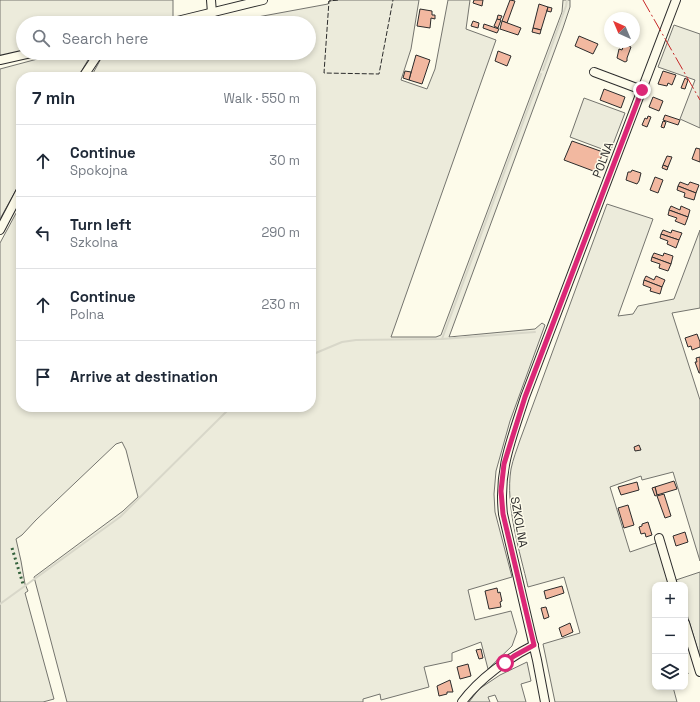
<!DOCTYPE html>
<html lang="en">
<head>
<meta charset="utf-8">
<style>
	body { margin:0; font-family:"Space Grotesk",sans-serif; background:#f2f2f3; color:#1f2937 }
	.controls { position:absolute; right:12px; bottom:12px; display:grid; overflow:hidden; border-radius:8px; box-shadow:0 2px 6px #0003 }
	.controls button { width:36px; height:36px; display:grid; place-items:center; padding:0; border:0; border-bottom:1px solid #e0e1e3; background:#fff; color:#1f2937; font:20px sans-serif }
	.compass { position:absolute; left:604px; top:12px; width:36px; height:36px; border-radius:50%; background:#fff; box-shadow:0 2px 6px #0003; rotate:316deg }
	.stop { position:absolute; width:12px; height:12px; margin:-9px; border:3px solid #db2777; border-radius:50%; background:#fff }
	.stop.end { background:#db2777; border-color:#fff; box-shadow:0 1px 4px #0008 }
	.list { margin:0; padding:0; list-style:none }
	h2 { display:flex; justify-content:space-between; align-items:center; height:52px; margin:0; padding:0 16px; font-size:17px }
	h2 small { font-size:13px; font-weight:400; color:#747a83 }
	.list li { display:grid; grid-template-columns:26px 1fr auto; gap:12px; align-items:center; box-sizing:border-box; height:72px; padding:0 16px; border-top:1px solid #e0e1e3 }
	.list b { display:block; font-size:15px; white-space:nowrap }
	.list p { margin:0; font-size:13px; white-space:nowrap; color:#747a83 }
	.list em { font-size:13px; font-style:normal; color:#747a83 }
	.icon { flex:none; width:22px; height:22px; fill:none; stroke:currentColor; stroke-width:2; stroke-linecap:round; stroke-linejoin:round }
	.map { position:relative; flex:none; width:700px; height:702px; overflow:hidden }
	.search { position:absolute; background:#fff; box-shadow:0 2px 6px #0003; left:16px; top:16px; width:300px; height:44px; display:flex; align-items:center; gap:10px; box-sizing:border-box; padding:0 14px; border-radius:22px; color:#747a83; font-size:15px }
	.panel { position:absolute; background:#fff; box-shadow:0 2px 6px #0003; left:16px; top:72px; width:300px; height:340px; border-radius:16px }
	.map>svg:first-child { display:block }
	.green { fill:#ecebdb; stroke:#74746e }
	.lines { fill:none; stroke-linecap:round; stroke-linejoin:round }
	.stream { stroke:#d8d7c9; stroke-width:2 }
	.building { fill:#f2b8a0; stroke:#2b2b2b }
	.minor-casing { stroke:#2b2b2b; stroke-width:10 }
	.minor { stroke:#fdfbea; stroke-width:8 }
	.hedge { stroke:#34623c; stroke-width:3; stroke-dasharray:2 3; stroke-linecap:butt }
	.fence { stroke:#2b2b2b; stroke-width:1; stroke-dasharray:5 2; stroke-linecap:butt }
	.power { stroke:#c62828; stroke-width:1; stroke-dasharray:14 3 2 3; stroke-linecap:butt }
	.route { stroke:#db2777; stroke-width:5 }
	.labels { text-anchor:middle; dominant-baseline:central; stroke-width:3; stroke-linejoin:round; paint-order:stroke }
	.street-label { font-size:12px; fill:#2b2b2b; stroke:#fdfbea }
</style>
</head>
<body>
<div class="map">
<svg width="700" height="702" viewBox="0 0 700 702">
	<rect width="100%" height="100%" fill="#fdfbea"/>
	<g class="green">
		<path d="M 0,0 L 173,0 L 173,17 L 146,23 L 23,23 L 23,52 L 0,58 Z"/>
		<path d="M 338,0 L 419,0 L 411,49 L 401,80 L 427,89 L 435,69 L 448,0 L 470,0 L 466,29 L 496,40 L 391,337 L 436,337 L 441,335 L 562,12 L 563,0 L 570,0 L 570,7 L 563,28 L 449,337 L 535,329 L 542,323 L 545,325 L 510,421 L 496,471 L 494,494 L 495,512 L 512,577 L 468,590 L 475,620 L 511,611 L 517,632 L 512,646 L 488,669 L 481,642 L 452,653 L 452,661 L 424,667 L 429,687 L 381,700 L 380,694 L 363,699 L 363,702 L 67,702 L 34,577 L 123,511 L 138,497 L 126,450 L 122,442 L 116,444 L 36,520 L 22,535 L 16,539 L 21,561 L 25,584 L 28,591 L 25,593 L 54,699 L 43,702 L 0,702 L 0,243 L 21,204 L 21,407 L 311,407 L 311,77 L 91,77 L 104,53 L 309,53 L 309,23 L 225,23 L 328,4 L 329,1 Z"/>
		<path d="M 674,25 L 700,34 L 700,128 L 680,119 L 695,80 L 658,67 Z"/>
		<path d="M 60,53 L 92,53 L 78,77 L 21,77 L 21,181 L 0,219 L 0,69 Z"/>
		<path d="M 584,98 L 625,113 L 610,152 L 570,137 Z"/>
		<path d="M 607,204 L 653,219 L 618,316 L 633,314 L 638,306 L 674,299 L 700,230 L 700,308 L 672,313 L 700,400 L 700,561 L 673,472 L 642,480 L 641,476 L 610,487 L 630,552 L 656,543 L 670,585 L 655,585 L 655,687 L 673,687 L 677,702 L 555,702 L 543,644 L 580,633 L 564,577 L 528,587 C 520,552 505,506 511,469 C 513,459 517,449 520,440 Z"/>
		<path d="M 700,572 L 700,657 L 685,608 L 685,585 L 678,585 L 676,580 Z"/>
		<path d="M 527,662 L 531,681 L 521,684 L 526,702 L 498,702 L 495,695 L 488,697 L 490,702 L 469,702 L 479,689 L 500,675 Z"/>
	</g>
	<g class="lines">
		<g class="stream">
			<path d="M 543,70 L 566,6 L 567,0"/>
			<path d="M 442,339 L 541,74"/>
			<path d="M 311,355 L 342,342 L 356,340 L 442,339 L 535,332"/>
			<path d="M 0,604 L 120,517 L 231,407"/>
		</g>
	</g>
	<g class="building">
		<path d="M 474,0 L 483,0 L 482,6 L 473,3 Z"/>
		<path d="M 510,0 L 515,1 L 507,23 L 502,21 Z"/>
		<path d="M 539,4 L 548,7 L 541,30 L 533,28 Z"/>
		<path d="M 548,7 L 552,8 L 551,12 L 547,11 Z"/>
		<path d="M 420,9 L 432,11 L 432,15 L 435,15 L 435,19 L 431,18 L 430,28 L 417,26 Z"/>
		<path d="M 498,15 L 502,16 L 500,20 L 497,19 Z"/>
		<path d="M 497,19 L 501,20 L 498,28 L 494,26 Z"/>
		<path d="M 473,21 L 479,23 L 478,28 L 471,26 Z"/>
		<path d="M 502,21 L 521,28 L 518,35 L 500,29 Z"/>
		<path d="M 484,24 L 499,29 L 497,33 L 483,28 Z"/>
		<path d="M 533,28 L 541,30 L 540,34 L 532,32 Z"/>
		<path d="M 579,36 L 598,44 L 593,54 L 575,46 Z"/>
		<path d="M 624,44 L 631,47 L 627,58 L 627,61 L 625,62 L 617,58 L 619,49 L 622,50 Z"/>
		<path d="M 498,51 L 511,56 L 507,66 L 495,61 Z"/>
		<path d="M 416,55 L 430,60 L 422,84 L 409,80 Z"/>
		<path d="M 405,71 L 411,72 L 409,80 L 403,78 Z"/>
		<path d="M 663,71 L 676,75 L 672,85 L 668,83 L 667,86 L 658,84 Z"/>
		<path d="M 685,78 L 688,80 L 685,89 L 681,88 Z"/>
		<path d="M 604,89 L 625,97 L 621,108 L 600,100 Z"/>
		<path d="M 653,97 L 663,101 L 659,111 L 649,107 Z"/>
		<path d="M 665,115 L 680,120 L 678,125 L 663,120 Z"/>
		<path d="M 648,116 L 651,117 L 647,127 L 642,125 L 645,118 L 647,119 Z"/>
		<path d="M 663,121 L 666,122 L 664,128 L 661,127 Z"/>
		<path d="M 572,141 L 603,152 L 596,172 L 564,160 Z"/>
		<path d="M 696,148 L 700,149 L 700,162 L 692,159 Z"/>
		<path d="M 667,156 L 672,157 L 668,167 L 663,165 Z"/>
		<path d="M 663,165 L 668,167 L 667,170 L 662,168 Z"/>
		<path d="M 632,170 L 641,173 L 639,181 L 637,184 L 626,180 L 628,172 L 631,172 Z"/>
		<path d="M 655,177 L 663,180 L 658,193 L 650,190 Z"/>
		<path d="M 680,182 L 688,185 L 690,182 L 699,185 L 696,193 L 678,186 Z"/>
		<path d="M 678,186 L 696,193 L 694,200 L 684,197 L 685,193 L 677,190 Z"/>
		<path d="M 671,206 L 680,210 L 681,206 L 690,210 L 688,217 L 669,210 Z"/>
		<path d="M 669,211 L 669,210 L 688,217 L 685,225 L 675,221 L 677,218 L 668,215 Z"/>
		<path d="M 663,230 L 671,233 L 672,230 L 682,233 L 679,240 L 661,234 Z"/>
		<path d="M 661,234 L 679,240 L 676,248 L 667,244 L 668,241 L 660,238 Z"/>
		<path d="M 654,253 L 663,256 L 664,253 L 673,256 L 671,264 L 652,257 Z"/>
		<path d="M 652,257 L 671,264 L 668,271 L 659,268 L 660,264 L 651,261 Z"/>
		<path d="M 646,276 L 654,280 L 656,276 L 665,280 L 662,287 L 644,280 Z"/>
		<path d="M 644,280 L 662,287 L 660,294 L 650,291 L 651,288 L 643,285 Z"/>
		<path d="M 697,334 L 700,342 L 700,347 L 692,350 L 691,346 L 688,347 L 685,338 Z"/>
		<path d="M 700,357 L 700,373 L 699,373 L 695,362 L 697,362 L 696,358 Z"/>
		<path d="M 639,445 L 641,450 L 635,451 L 634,447 Z"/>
		<path d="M 674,481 L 677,489 L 657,495 L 655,487 Z"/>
		<path d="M 637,482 L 639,490 L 621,495 L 618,487 Z"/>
		<path d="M 655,487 L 657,495 L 655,496 L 652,488 Z"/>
		<path d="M 664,494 L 671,516 L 665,518 L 657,496 Z"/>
		<path d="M 628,505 L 634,525 L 624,528 L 618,508 Z"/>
		<path d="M 648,522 L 652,535 L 646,537 L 645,533 L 641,534 L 639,527 L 642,526 L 642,524 Z"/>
		<path d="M 685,532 L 688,542 L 676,546 L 673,536 Z"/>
		<path d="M 562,586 L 564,593 L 546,599 L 544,591 Z"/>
		<path d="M 497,588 L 498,593 L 500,592 L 502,601 L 500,602 L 501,607 L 489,609 L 485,591 Z"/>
		<path d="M 546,607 L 549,617 L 544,619 L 541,608 Z"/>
		<path d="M 570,623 L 573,632 L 562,637 L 559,628 Z"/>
		<path d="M 481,649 L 483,658 L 479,659 L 476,650 Z"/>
		<path d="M 685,655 L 687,663 L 685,664 L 688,674 L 685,675 Z"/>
		<path d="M 468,664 L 471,676 L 460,679 L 457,667 Z"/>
		<path d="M 450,680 L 453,692 L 447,692 L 447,694 L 439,696 L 437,686 Z"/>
	</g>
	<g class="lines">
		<defs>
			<g id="minor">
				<path d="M 211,0 L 212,13"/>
				<path d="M 169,23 L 263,0"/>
				<path d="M 0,60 L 31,53"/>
				<path d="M 594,72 L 642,90"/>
				<path d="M 83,77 L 99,53"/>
				<path d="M 0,230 L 21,190"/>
				<path d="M 659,538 L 673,585"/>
				<path d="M 685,623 L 700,672"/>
				<path d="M 462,702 C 479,679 508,658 534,645"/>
				<path d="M 545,702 L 537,660 L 503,514 C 498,470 512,438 525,397 L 676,0"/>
			</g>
		</defs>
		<use href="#minor" class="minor-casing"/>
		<use href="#minor" class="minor"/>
		<path class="hedge" d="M 12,548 L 23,584"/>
		<path class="fence" d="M 338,0 L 329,1 L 324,73 L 379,74 L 393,0"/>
		<path class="power" d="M 643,0 L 700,100"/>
	</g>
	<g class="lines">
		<path class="route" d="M 505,663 L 514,656 L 534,645 L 503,514 L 501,491 L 504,464 L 525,397 L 642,90"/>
	</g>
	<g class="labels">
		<g class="street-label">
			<text transform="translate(603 160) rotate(-69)">POLNA</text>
			<text transform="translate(519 522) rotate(80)">SZKOLNA</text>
		</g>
	</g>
</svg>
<div class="controls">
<button>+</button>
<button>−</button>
<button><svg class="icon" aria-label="layers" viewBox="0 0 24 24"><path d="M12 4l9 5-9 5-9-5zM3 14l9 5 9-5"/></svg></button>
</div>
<svg class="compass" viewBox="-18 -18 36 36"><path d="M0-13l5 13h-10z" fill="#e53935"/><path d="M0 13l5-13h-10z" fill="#747a83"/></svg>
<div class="stop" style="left:505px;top:663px"></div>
<div class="stop end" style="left:642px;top:90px"></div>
<div class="search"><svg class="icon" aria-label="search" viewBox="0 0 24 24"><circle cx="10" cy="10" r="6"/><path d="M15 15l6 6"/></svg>Search here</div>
<section class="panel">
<h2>7 min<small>Walk · 550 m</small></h2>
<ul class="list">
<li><svg class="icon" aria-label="ahead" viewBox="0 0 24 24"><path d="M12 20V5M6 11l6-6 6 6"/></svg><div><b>Continue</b><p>Spokojna</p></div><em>30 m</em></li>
<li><svg class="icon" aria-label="left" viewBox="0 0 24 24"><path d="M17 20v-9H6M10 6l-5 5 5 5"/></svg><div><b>Turn left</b><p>Szkolna</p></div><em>290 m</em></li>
<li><svg class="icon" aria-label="ahead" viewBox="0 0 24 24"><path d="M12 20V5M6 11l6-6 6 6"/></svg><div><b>Continue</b><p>Polna</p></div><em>230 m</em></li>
<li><svg class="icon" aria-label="arrive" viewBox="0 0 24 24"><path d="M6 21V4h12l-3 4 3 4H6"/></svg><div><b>Arrive at destination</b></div></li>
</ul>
</section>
</div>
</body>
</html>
